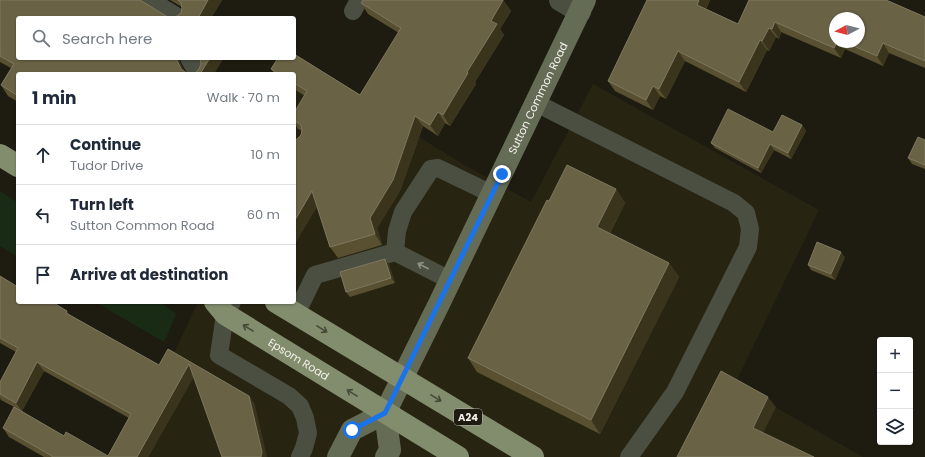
<!DOCTYPE html>
<html lang="en">
<head>
<meta charset="utf-8">
<style>
	body { margin:0; font-family:Poppins,sans-serif; background:#f6f6f7; color:#1f2937 }
	.controls { position:absolute; right:12px; bottom:12px; display:grid; overflow:hidden; border-radius:4px; box-shadow:0 1px 3px #0004 }
	.controls button { width:36px; height:36px; display:grid; place-items:center; padding:0; border:0; border-bottom:1px solid #e0e1e3; background:#fff; color:#1f2937; font:20px sans-serif }
	.compass { position:absolute; left:829px; top:12px; width:36px; height:36px; border-radius:50%; background:#fff; box-shadow:0 1px 3px #0004; rotate:263deg }
	.stop { position:absolute; width:12px; height:12px; margin:-9px; border:3px solid #1a73e8; border-radius:50%; background:#fff }
	.stop.end { background:#1a73e8; border-color:#fff; box-shadow:0 1px 4px #0008 }
	.list { margin:0; padding:0; list-style:none }
	h2 { display:flex; justify-content:space-between; align-items:center; height:52px; margin:0; padding:0 16px; font-size:17px }
	h2 small { font-size:13px; font-weight:400; color:#747a83 }
	.list li { display:grid; grid-template-columns:26px 1fr auto; gap:12px; align-items:center; box-sizing:border-box; height:60px; padding:0 16px; border-top:1px solid #e0e1e3 }
	.list b { display:block; font-size:15px; white-space:nowrap }
	.list p { margin:0; font-size:13px; white-space:nowrap; color:#747a83 }
	.list em { font-size:13px; font-style:normal; color:#747a83 }
	.icon { flex:none; width:22px; height:22px; fill:none; stroke:currentColor; stroke-width:2; stroke-linecap:round; stroke-linejoin:round }
	.map { position:relative; flex:none; width:925px; height:457px; overflow:hidden }
	.search { position:absolute; background:#fff; box-shadow:0 1px 3px #0004; left:16px; top:16px; width:280px; height:44px; display:flex; align-items:center; gap:10px; box-sizing:border-box; padding:0 14px; border-radius:4px; color:#747a83; font-size:15px }
	.panel { position:absolute; background:#fff; box-shadow:0 1px 3px #0004; left:16px; top:72px; width:280px; height:232px; border-radius:4px }
	.map>svg:first-child { display:block }
	.built { fill:#272412 }
	.green { fill:#192b15 }
	.lines { fill:none; stroke-linecap:round; stroke-linejoin:round }
	.service { stroke:#4b4f41; stroke-width:18 }
	.minor { stroke:#4b4f41; stroke-width:22 }
	.secondary { stroke:#656c56; stroke-width:22 }
	.trunk { stroke:#828d6d; stroke-width:22 }
	.wall { fill:#585031; fill-rule:evenodd }
	.shaded-wall { fill:#3a341c }
	.building { fill:#696245; stroke:#7e785f }
	.oneway { stroke:#8f9085 }
	.oneway2 { stroke:#464936 }
	.route { stroke:#1a73e8; stroke-width:5 }
	.labels { text-anchor:middle; dominant-baseline:central; stroke-width:3; stroke-linejoin:round; paint-order:stroke }
	.shield { fill:#1e1c11; stroke:#b4b2aa; stroke-width:1 }
	.shield-label { font-size:10px; font-weight:bold; fill:#f4f2eb }
	.street-label { font-size:11px; fill:#f4f2eb; stroke:#1e1c11 }
</style>
</head>
<body>
<div class="map">
<svg width="925" height="457" viewBox="0 0 925 457">
	<rect width="100%" height="100%" fill="#1e1c11"/>
	<path class="built" d="M 281,58 L 290,58 L 463,164 L 531,202 L 593,84 L 819,210 L 735,384 L 863,457 L 116,457 L 173,355 L 198,302 L 294,302 L 294,74 L 271,74 Z"/>
	<g class="green">
		<path d="M 0,191 L 18,203 L 18,257 L 0,246 Z"/>
		<path d="M 95,302 L 160,302 L 176,314 L 164,342 Z"/>
	</g>
	<g class="lines">
		<g class="service">
			<path d="M 150,0 L 179,18"/>
			<path d="M 353,11 L 359,0"/>
			<path d="M 189,58 L 198,74"/>
			<path d="M 536,103 L 734,203 L 746,213 L 750,229 L 748,247 L 675,392 L 629,457"/>
			<path d="M 395,252 L 397,231 L 403,212 L 431,169 L 438,168 L 492,194"/>
			<path d="M 232,302 L 225,314 L 219,355 L 289,396 L 300,406 L 305,418 L 308,433 L 304,448 L 300,457"/>
			<path d="M 296,314 L 315,275 L 395,252 L 450,280"/>
		</g>
		<path class="minor" d="M 560,0 L 580,12"/>
		<g class="secondary">
			<path id="s1" d="M 385,413 L 438,306 L 585,0"/>
			<path d="M 385,413 L 390,450 L 386,457"/>
			<path d="M 338,457 L 352,430 L 385,413"/>
		</g>
		<g class="trunk">
			<path d="M 0,155 L 18,166"/>
			<path id="s2" d="M 215,302 L 225,314 L 458,457"/>
			<path d="M 276,302 L 533,457"/>
		</g>
	</g>
	<g class="wall">
		<path d="M 0,0 L 166,16 L 172,18 L 177,16 L 181,13 L 182,7 L 170,0 L 222,0 L 211,18 L 18,58 L 179,58 L 180,63 L 185,72 L 190,74 L 214,74 L 18,74 L 18,102 L 8,96 L 1,85 L 11,68 L 0,62 Z"/>
		<path d="M 363,0 L 503,0 L 511,11 L 500,29 L 504,35 L 475,82 L 476,84 L 450,126 L 445,123 L 438,136 L 423,126 L 400,191 L 377,228 L 382,245 L 338,258 L 330,247 L 317,206 L 294,245 L 294,140 L 297,139 L 301,135 L 302,131 L 298,129 L 294,122 L 294,113 L 305,96 L 294,89 L 294,74 L 275,74 L 271,69 L 278,58 L 294,58 L 294,54 L 360,95 L 399,33 L 368,14 L 361,3 Z"/>
		<path d="M 647,0 L 710,0 L 706,9 L 738,24 L 749,0 L 886,0 L 925,17 L 925,68 L 889,53 L 883,66 L 845,49 L 841,58 L 781,32 L 779,39 L 776,37 L 769,51 L 767,50 L 746,92 L 685,61 L 666,99 L 660,96 L 653,110 L 615,91 L 608,81 ZM 835,18 L 859,18 L 859,42 L 835,42 Z"/>
		<path d="M 802,125 L 806,131 L 791,159 L 774,150 L 761,173 L 715,148 L 711,143 L 773,132 Z"/>
		<path d="M 925,140 L 925,169 L 912,164 L 908,158 Z"/>
		<path d="M 616,189 L 625,203 L 610,233 L 669,263 L 679,277 L 600,434 L 477,372 L 468,358 L 549,201 Z"/>
		<path d="M 845,257 L 835,280 L 811,270 L 808,265 Z"/>
		<path d="M 385,259 L 389,265 L 395,283 L 350,297 L 346,292 Z"/>
		<path d="M 0,276 L 18,302 L 71,316 L 159,365 L 168,349 L 249,396 L 255,405 L 194,376 L 148,457 L 44,457 L 9,437 L 3,428 L 14,407 L 1,400 L 0,398 L 0,382 L 16,352 L 0,343 ZM 44,371 L 129,418 L 108,456 L 64,436 L 22,411 Z"/>
	</g>
	<g class="shaded-wall">
		<path d="M 208,0 L 222,0 L 211,18 L 198,18 Z"/>
		<path d="M 503,0 L 511,11 L 500,29 L 504,35 L 475,82 L 476,84 L 450,126 L 443,115 L 467,72 L 491,21 Z"/>
		<path d="M 699,0 L 710,0 L 703,14 L 697,5 Z"/>
		<path d="M 775,22 L 781,32 L 779,39 L 772,29 Z"/>
		<path d="M 769,28 L 776,37 L 769,51 L 762,41 Z"/>
		<path d="M 760,40 L 767,50 L 746,92 L 739,82 Z"/>
		<path d="M 837,42 L 840,42 L 845,49 L 841,58 L 834,48 Z"/>
		<path d="M 883,43 L 889,53 L 883,66 L 877,56 Z"/>
		<path d="M 678,51 L 685,61 L 666,99 L 659,89 Z"/>
		<path d="M 176,58 L 179,58 L 180,63 L 186,74 L 181,69 Z"/>
		<path d="M 210,58 L 224,58 L 214,74 L 200,74 Z"/>
		<path d="M 653,86 L 660,96 L 653,110 L 646,100 Z"/>
		<path d="M 438,112 L 445,123 L 438,136 L 430,125 Z"/>
		<path d="M 415,116 L 423,126 L 400,191 L 377,228 L 382,245 L 375,234 L 370,218 Z"/>
		<path d="M 802,125 L 806,131 L 791,159 L 788,153 Z"/>
		<path d="M 770,144 L 774,150 L 761,173 L 758,168 Z"/>
		<path d="M 616,189 L 625,203 L 606,240 L 597,227 Z"/>
		<path d="M 312,191 L 320,202 L 294,245 L 294,222 Z"/>
		<path d="M 841,252 L 845,257 L 835,280 L 831,274 Z"/>
		<path d="M 385,259 L 389,265 L 395,283 L 391,278 Z"/>
		<path d="M 669,263 L 679,277 L 600,434 L 591,420 Z"/>
		<path d="M 67,311 L 74,320 L 66,313 Z"/>
		<path d="M 37,362 L 44,371 L 22,411 L 16,403 Z"/>
		<path d="M 189,364 L 196,373 L 148,457 L 137,457 Z"/>
		<path d="M 249,396 L 255,405 L 267,457 L 261,457 Z"/>
		<path d="M 768,397 L 776,407 L 760,439 L 753,428 Z"/>
	</g>
	<g class="building">
		<path d="M 0,0 L 140,0 L 166,16 L 172,18 L 177,16 L 181,13 L 182,8 L 181,3 L 178,0 L 208,0 L 198,18 L 18,18 L 18,58 L 176,58 L 181,69 L 185,72 L 190,74 L 195,73 L 199,69 L 201,64 L 200,58 L 210,58 L 200,74 L 18,74 L 18,96 L 1,85 L 14,64 L 0,56 Z"/>
		<path d="M 363,0 L 503,0 L 491,21 L 497,24 L 467,72 L 468,73 L 443,115 L 438,112 L 430,125 L 415,116 L 393,180 L 370,218 L 375,234 L 330,247 L 312,191 L 294,222 L 294,140 L 297,139 L 301,135 L 302,130 L 301,125 L 294,120 L 294,113 L 307,91 L 294,83 L 294,74 L 279,74 L 271,69 L 278,58 L 294,58 L 294,54 L 360,95 L 401,28 L 361,3 Z"/>
		<path d="M 647,0 L 699,0 L 697,5 L 738,24 L 749,0 L 886,0 L 925,17 L 925,61 L 883,43 L 877,56 L 844,42 L 859,42 L 859,18 L 835,18 L 835,42 L 837,42 L 834,48 L 775,22 L 772,29 L 769,28 L 762,41 L 760,40 L 739,82 L 678,51 L 659,89 L 653,86 L 646,100 L 608,81 Z"/>
		<path d="M 728,109 L 773,132 L 782,115 L 802,125 L 788,153 L 770,144 L 758,168 L 711,143 Z"/>
		<path d="M 918,137 L 925,140 L 925,165 L 908,158 Z"/>
		<path d="M 567,165 L 616,189 L 597,227 L 669,263 L 591,420 L 468,358 L 547,200 L 549,201 Z"/>
		<path d="M 817,242 L 841,252 L 831,274 L 808,265 Z"/>
		<path d="M 385,259 L 391,278 L 346,292 L 340,272 Z"/>
		<path d="M 0,276 L 18,287 L 18,302 L 52,302 L 67,311 L 66,313 L 159,365 L 168,349 L 249,396 L 262,452 L 261,457 L 222,457 L 189,364 L 137,457 L 52,457 L 52,456 L 3,428 L 14,407 L 64,436 L 66,432 L 108,456 L 131,414 L 37,362 L 16,403 L 0,394 L 0,382 L 18,348 L 0,338 Z"/>
		<path d="M 721,371 L 768,397 L 753,428 L 814,457 L 677,457 Z"/>
	</g>
	<defs><path id="oneway-shaft" d="M-6 0H5M1.5-3L5.5 0L1.5 3" fill="none" stroke-width="1.6" stroke-linecap="round" stroke-linejoin="round"/></defs>
	<use class="oneway" href="#oneway-shaft" transform="translate(423 266) rotate(-153)"/>
	<g class="oneway2">
		<use href="#oneway-shaft" transform="translate(248 328) rotate(-149)"/>
		<use href="#oneway-shaft" transform="translate(322 329) rotate(31)"/>
		<use href="#oneway-shaft" transform="translate(352 393) rotate(-148)"/>
		<use href="#oneway-shaft" transform="translate(436 398) rotate(31)"/>
	</g>
	<g class="lines">
		<path class="route" d="M 352,430 L 385,413 L 502,174"/>
	</g>
	<g class="labels">
		<rect class="shield" x="454" y="409" width="28" height="16" rx="3"/>
		<g class="shield-label">
			<text x="468" y="417">A24</text>
		</g>
		<g class="street-label">
			<text stroke="none"><textPath href="#s1" startOffset="350">Sutton Common Road</textPath></text>
			<text stroke="none"><textPath href="#s2" startOffset="102">Epsom Road</textPath></text>
		</g>
	</g>
</svg>
<div class="controls">
<button>+</button>
<button>−</button>
<button><svg class="icon" aria-label="layers" viewBox="0 0 24 24"><path d="M12 4l9 5-9 5-9-5zM3 14l9 5 9-5"/></svg></button>
</div>
<svg class="compass" viewBox="-18 -18 36 36"><path d="M0-13l5 13h-10z" fill="#e53935"/><path d="M0 13l5-13h-10z" fill="#747a83"/></svg>
<div class="stop" style="left:352px;top:430px"></div>
<div class="stop end" style="left:502px;top:174px"></div>
<div class="search"><svg class="icon" aria-label="search" viewBox="0 0 24 24"><circle cx="10" cy="10" r="6"/><path d="M15 15l6 6"/></svg>Search here</div>
<section class="panel">
<h2>1 min<small>Walk · 70 m</small></h2>
<ul class="list">
<li><svg class="icon" aria-label="ahead" viewBox="0 0 24 24"><path d="M12 20V5M6 11l6-6 6 6"/></svg><div><b>Continue</b><p>Tudor Drive</p></div><em>10 m</em></li>
<li><svg class="icon" aria-label="left" viewBox="0 0 24 24"><path d="M17 20v-9H6M10 6l-5 5 5 5"/></svg><div><b>Turn left</b><p>Sutton Common Road</p></div><em>60 m</em></li>
<li><svg class="icon" aria-label="arrive" viewBox="0 0 24 24"><path d="M6 21V4h12l-3 4 3 4H6"/></svg><div><b>Arrive at destination</b></div></li>
</ul>
</section>
</div>
</body>
</html>
